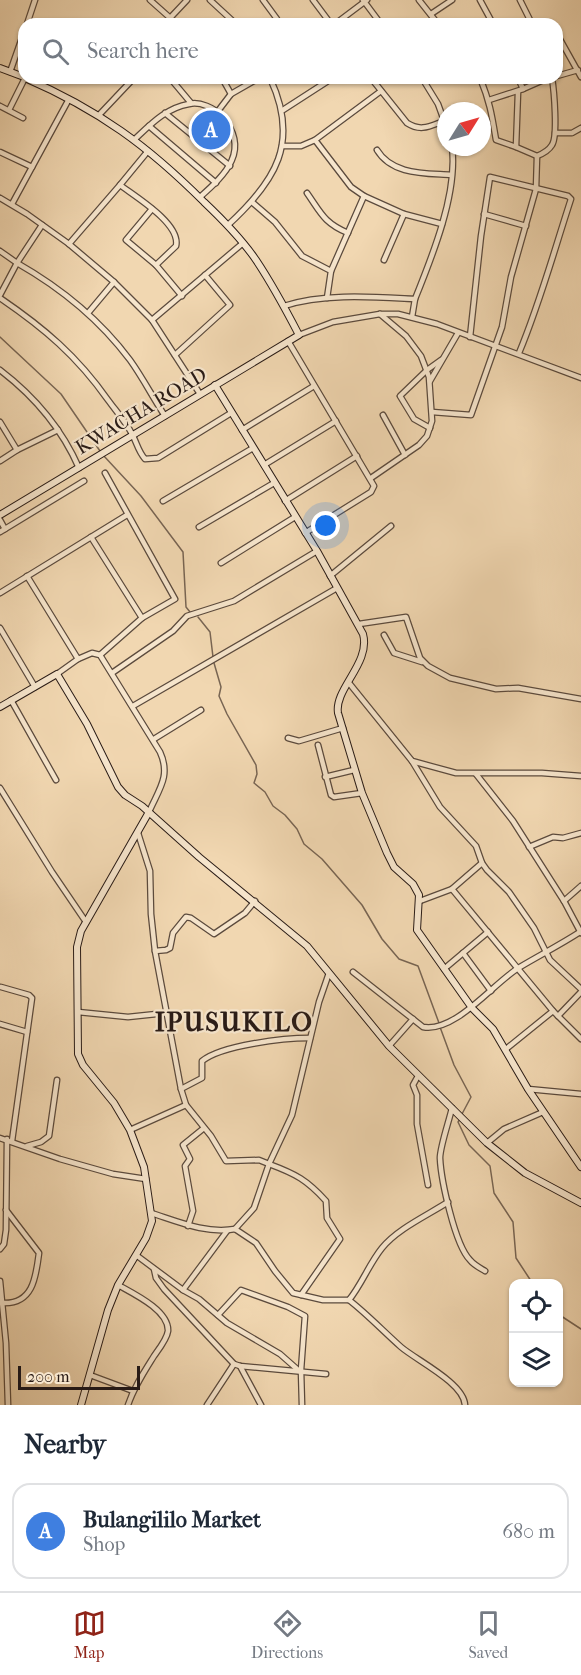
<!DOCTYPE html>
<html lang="en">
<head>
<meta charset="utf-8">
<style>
	body { margin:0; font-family:"IM FELL French Canon",serif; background:#f2f2f3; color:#1f2937 }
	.controls { position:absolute; right:18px; bottom:18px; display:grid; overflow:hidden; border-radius:12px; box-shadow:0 2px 4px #0004 }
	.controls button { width:54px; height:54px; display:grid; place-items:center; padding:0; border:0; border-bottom:2px solid #e0e1e3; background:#fff; color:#1f2937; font:30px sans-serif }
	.compass { position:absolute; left:437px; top:102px; width:54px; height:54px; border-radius:50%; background:#fff; box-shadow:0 2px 4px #0004; rotate:53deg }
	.scale { position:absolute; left:18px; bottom:15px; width:122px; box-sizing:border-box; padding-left:6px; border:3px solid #291b16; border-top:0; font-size:16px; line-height:21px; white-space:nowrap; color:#291b16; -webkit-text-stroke:4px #f6e5cc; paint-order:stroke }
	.you { position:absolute; left:326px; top:526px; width:21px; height:21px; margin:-15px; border:4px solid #fff; border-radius:50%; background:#1a73e8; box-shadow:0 0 0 9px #1a73e833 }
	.badge { display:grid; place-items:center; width:39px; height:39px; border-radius:50%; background:#8f2418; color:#fff; font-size:20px; font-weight:700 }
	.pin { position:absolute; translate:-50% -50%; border:3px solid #fff; box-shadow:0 2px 6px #0006 }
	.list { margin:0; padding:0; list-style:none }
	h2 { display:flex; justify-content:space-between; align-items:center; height:78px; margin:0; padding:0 24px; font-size:26px }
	h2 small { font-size:20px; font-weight:400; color:#747a83 }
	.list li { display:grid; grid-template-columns:39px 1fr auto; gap:18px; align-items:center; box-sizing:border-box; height:96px; margin:0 12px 12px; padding:0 12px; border:2px solid #e0e1e3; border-radius:18px }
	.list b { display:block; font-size:22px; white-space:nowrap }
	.list p { margin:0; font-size:20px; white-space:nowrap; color:#747a83 }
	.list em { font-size:20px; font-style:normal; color:#747a83 }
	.icon { flex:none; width:33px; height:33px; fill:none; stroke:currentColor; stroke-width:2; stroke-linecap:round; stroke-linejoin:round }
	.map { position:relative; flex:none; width:581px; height:1405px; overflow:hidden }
	.search { position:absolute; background:#fff; box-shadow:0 2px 4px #0004; left:18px; right:18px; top:18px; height:66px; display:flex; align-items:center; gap:15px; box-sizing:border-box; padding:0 21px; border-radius:18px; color:#747a83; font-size:22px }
	.sheet { height:186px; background:#fff }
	nav { display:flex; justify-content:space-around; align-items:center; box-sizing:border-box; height:84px; border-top:2px solid #e0e1e3; background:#fff; font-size:16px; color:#747a83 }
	nav a { display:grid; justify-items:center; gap:3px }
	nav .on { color:#8f2418 }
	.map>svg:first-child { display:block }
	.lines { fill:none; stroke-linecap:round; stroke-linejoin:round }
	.stream { stroke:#786553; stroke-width:1.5 }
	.street-casing { stroke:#5b4a3d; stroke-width:7 }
	.secondary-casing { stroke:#291b16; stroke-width:8 }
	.street { stroke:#f6e5cc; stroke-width:4.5 }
	.secondary { stroke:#f6e5cc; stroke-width:6 }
	.labels { text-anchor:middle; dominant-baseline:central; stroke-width:4.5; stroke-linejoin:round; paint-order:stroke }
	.street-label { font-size:20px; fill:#291b16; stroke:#f6e5cc }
	.district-label { font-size:26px; font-weight:bold; letter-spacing:1.5px; fill:#291b16; stroke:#f6e5cc }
</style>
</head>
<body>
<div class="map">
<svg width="581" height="1405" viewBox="0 0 581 1405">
	<rect width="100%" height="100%" fill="#f1d7b1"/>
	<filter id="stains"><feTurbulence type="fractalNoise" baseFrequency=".00333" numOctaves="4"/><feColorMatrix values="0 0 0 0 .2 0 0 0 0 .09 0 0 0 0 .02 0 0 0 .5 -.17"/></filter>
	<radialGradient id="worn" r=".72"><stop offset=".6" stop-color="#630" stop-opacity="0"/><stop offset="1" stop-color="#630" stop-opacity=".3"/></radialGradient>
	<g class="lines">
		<g class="stream">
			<path d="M 0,337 L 61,394 L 100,451"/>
			<path d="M 103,455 L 141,496 L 183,552 L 186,607 L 190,612"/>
			<path d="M 198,617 L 210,632 L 213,657"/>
			<path d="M 214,663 L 221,687 L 219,696 L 227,714 L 256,765 L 257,774 L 254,783 L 265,792 L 273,806 L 285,815 L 297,829 L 304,844 L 322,859 L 362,905 L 382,939 L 399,959 L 418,966 L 439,1023"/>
			<path d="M 440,1027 L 454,1065 L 471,1097 L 462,1114"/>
			<path d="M 460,1119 L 458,1122 L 469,1145 L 490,1166 L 494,1193 L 513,1222 L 516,1258 L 533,1284"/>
			<path d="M 558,1314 L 581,1329"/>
		</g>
		<defs>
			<g id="street">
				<path d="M 150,0 L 177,24"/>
				<path d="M 210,0 L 236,24"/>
				<path d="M 263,0 L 277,19"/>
				<path d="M 313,0 L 331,24"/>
				<path d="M 363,0 L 381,24"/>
				<path d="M 419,0 L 438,24"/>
				<path d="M 480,0 L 493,24"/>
				<path d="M 520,0 L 532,24"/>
				<path d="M 431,14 L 452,0"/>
				<path d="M 171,17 L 187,0"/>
				<path d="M 27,24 L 35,0"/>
				<path d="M 335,24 L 367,0"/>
				<path d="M 557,34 L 581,77"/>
				<path d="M 10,72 L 24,32"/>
				<path d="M 557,76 L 578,70"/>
				<path d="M 170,78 L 191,103"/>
				<path d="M 222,78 L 231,94"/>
				<path d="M 371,78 L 407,123 C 421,132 430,126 444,121"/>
				<path d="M 422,78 L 438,104 L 446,126"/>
				<path d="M 480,78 C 490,102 492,116 496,140 L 516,147 L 518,92"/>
				<path d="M 523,89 L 548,78"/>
				<path d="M 489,100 L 523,89 L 518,78"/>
				<path d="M 0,106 L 23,118"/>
				<path d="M 9,110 L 25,78"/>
				<path d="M 283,110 L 331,79"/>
				<path d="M 218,111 L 231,94 L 259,78"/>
				<path d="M 165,113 L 230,166"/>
				<path d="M 99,115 L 134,78"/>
				<path d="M 149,126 L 216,183"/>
				<path d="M 555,133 L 572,133 L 581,128"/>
				<path d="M 135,139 C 151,124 166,108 189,104 C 200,101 214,108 222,116 C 251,150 226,174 200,197"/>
				<path d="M 315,140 L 381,91"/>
				<path d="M 282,146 L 301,146 L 315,140 L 351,187 L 364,196"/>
				<path d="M 516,147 L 537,156 C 542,154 549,150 552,145 C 558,136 554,90 552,78"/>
				<path d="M 377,150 C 392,175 425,173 451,175"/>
				<path d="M 0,152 L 32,167"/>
				<path d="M 120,185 L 148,151"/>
				<path d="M 307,193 C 321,213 324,223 348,233"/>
				<path d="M 0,198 L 27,214 L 69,244 L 114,282 L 152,320 L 200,394"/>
				<path d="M 253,203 L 275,222 L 302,256 L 331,271 L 327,298"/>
				<path d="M 12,204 L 69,99"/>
				<path d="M 152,209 L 126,240 L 156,265 L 182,296"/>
				<path d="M 484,214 L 526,226"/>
				<path d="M 42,225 L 17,263 C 61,288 100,320 130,360 C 143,378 153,398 165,416"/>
				<path d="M 228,225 C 276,181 300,142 270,78"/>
				<path d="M 69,244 L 120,185 C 136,197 181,224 176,246 L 156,265"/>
				<path d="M 0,251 L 17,263 L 0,295"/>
				<path d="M 384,260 L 404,214"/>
				<path d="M 331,271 L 364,196 L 404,214 L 442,224"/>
				<path d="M 0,298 C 44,328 77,356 108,400 C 116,411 126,422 132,434 C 137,443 138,451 145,459 L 158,458 L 231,413"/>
				<path d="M 284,306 C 324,293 374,297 415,299 C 432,257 458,193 452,147"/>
				<path d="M 88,313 L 114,282"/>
				<path d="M 412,317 L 415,299"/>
				<path d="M 152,320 L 243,243"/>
				<path d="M 299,335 L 333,322 L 380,314 L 398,314 L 437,324 L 581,378"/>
				<path d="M 470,337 L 481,236 L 490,177 L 568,196 L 571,199 C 554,251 540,303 519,353"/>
				<path d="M 288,341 L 374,486 L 371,492 L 305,533"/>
				<path d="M 175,355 L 230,305 L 205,275"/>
				<path d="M 0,370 C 34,396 62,429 79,468"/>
				<path d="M 430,381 L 458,333"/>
				<path d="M 432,412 L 471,415 L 502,327 L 511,277 L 536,189 L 537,156"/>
				<path d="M 383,415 L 405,455"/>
				<path d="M 0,422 L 17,450"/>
				<path d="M 430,428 L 414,419 L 400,396 L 427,370 L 441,360"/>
				<path d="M 242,430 L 314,386"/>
				<path d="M 0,461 L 17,450 L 58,430"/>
				<path d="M 264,465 L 336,421"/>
				<path d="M 371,478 L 419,445 L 427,436 L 432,421 L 429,377 L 421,356 L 406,336 L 380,314"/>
				<path d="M 163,501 L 253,448"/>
				<path d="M 285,501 L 357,456"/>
				<path d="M 0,520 L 5,529"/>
				<path d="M 199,527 L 274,483"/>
				<path d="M 0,532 L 84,481"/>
				<path d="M 91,537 L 142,618 L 175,599 L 105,473"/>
				<path d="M 221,563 L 295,517"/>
				<path d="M 27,576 L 78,659 L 57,674"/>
				<path d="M 330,576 L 391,526"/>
				<path d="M 0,593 L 127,515"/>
				<path d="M 359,624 L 406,617 L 420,658 L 428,666 L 450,678 L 496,689 L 518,688 L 581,699"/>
				<path d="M 0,628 L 35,687"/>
				<path d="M 384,635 L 394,653 L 422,662"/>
				<path d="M 100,655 L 142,618"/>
				<path d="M 78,659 L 92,653 L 100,655 L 160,752 C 171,776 159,789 149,812"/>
				<path d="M 112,673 L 173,631 L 187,616 L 234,601 L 317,551"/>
				<path d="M 349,683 L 412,761 L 456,773 L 542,773 L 581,776"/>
				<path d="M 11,700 L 56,780"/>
				<path d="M 133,706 L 337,588"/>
				<path d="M 288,738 L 299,741 L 343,728"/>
				<path d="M 154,739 L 201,710"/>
				<path d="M 318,745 L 331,795 L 334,797 L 362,793"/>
				<path d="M 412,761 L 440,807 L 476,846 L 482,863 L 487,870 L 509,892 L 534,928 L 550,960 L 581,989"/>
				<path d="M 476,774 L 513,821 L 564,901 L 581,933"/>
				<path d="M 325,777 L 354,770"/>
				<path d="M 0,788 L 52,872 L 86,922"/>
				<path d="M 138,833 L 150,871 L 151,914 L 155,951 L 181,1089 L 186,1105 L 211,1136 L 226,1161 L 259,1160 L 269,1164 L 254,1208 L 235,1229"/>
				<path d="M 529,847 L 553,837 L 563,838 L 581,833"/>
				<path d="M 452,889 L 482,863"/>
				<path d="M 420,901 L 452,889 L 553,1011"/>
				<path d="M 564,901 L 581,886"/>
				<path d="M 488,932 L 463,953 L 491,991"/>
				<path d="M 155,951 L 166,950 L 170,948 L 173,933 L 186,917 L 191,918 L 214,934 L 245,913 L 255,901"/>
				<path d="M 444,969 L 463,953"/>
				<path d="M 353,972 L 423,1027 C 456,1033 494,982 520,967 C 540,955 560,945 580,932"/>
				<path d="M 1,987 L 29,995 L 32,998 L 12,1141"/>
				<path d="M 78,1012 L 128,1017 L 166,1013"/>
				<path d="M 558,1016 L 581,1039"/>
				<path d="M 0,1024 L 27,1032"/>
				<path d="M 389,1046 L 413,1019"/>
				<path d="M 506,1049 L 553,1011 L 558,1016 L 581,992"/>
				<path d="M 418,1076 L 413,1085 L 417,1095 L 417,1124 L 428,1185"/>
				<path d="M 181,1089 L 202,1078 L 202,1061 C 222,1045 284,1038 310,1038"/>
				<path d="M 528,1089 L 581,1094"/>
				<path d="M 452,1108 C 449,1121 440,1147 440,1158 C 441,1180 455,1245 470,1260 C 474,1265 480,1268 485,1271"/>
				<path d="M 130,1130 L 186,1105"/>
				<path d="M 0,1138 L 60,1159 L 113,1174 L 146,1179"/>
				<path d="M 487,1143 L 504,1129 L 543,1112"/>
				<path d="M 27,1146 L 41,1142 L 49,1136 L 57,1080"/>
				<path d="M 151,1213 C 179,1222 206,1234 235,1229 L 256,1243 L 275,1271 L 293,1293 L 323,1300 L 349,1300 C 362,1284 369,1264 382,1248 C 397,1229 428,1215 448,1202"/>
				<path d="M 188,1226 L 193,1211 L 185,1166 L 190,1159 L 183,1145 L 204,1128"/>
				<path d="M 0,1249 L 4,1244 L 6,1230 L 7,1139"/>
				<path d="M 136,1255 L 183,1290 L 199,1299 L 227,1323 L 280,1354 L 297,1369"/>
				<path d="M 154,1269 L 156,1278 L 164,1289 L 234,1364 L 240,1366 L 326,1374"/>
				<path d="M 0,1281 L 6,1343 L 8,1405"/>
				<path d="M 118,1285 C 132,1293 169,1310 168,1331 C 167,1339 159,1349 154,1356 C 144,1372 134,1387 128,1405"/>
				<path d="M 183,1290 L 227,1231"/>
				<path d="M 301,1295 L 340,1239 L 327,1218 L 326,1201 C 307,1180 296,1174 269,1164 L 292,1115 L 319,1002 L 329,973"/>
				<path d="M 349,1300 C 367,1314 383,1331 401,1347 C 416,1360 464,1383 465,1405"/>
				<path d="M 2,1303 C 33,1305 36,1277 39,1253 L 6,1210"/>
				<path d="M 218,1315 L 241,1290 L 288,1307 L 305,1316 L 301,1370 L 302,1405"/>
				<path d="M 240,1366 L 261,1405"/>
				<path d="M 90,1375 L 133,1391"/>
				<path d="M 207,1405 L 234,1364"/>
			</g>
			<g id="secondary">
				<path d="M 0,68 L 24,77"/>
				<path d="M 215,385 L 317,551 L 363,634 C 371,663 334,689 338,713 L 362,793 L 387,853 L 394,867 L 413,884 L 419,895 L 417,930 L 472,1008 L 493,1029 L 528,1089 L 581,1167"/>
				<path d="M 0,515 L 299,335 C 286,310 272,284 256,260 C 241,238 223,220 204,202 C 148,146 99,110 25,78"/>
				<path d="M 0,707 L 57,674 L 87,724 L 118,787 L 125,795 L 142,806 L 199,857 L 307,946 L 389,1046 L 487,1143 L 525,1173 L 581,1203"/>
				<path d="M 81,1405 L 108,1310 L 118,1285 L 146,1238 L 152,1221 L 144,1167 L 130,1130 L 114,1103 L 83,1065 L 78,1054 L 77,947 L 81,931 L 149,812"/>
			</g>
		</defs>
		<use href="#street" class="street-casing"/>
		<use href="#secondary" class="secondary-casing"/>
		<use href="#street" class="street"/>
		<use href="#secondary" class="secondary"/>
	</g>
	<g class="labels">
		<g class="street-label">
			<text transform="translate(141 411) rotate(-31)">KWACHA ROAD</text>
		</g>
		<g class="district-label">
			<text x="234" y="1022">IPUSUKILO</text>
		</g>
	</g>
	<rect width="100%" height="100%" filter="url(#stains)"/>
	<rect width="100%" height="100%" fill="url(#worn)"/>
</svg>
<div class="controls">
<button><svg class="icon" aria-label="locate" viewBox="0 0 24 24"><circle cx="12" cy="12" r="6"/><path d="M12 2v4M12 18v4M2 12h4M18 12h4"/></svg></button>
<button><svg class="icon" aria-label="layers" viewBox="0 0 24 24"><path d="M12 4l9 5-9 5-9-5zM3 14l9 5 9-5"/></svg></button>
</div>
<svg class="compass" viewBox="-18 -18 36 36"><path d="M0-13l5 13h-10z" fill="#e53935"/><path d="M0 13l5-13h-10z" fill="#747a83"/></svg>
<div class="scale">200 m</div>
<div class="you"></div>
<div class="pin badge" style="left:211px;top:130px;background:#3f7fe0">A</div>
<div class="search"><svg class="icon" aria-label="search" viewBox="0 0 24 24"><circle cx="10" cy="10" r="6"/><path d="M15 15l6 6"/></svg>Search here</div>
</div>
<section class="sheet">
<h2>Nearby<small></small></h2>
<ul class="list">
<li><span class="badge" style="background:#3f7fe0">A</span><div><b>Bulangililo Market</b><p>Shop</p></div><em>680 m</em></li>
</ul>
</section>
<nav>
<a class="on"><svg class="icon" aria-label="map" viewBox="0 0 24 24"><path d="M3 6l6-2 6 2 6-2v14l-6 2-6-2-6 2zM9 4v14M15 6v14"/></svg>Map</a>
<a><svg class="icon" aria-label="directions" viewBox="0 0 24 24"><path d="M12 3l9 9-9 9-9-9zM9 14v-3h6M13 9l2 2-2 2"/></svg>Directions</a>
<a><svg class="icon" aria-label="saved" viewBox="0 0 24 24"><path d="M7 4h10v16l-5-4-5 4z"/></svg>Saved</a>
</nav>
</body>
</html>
